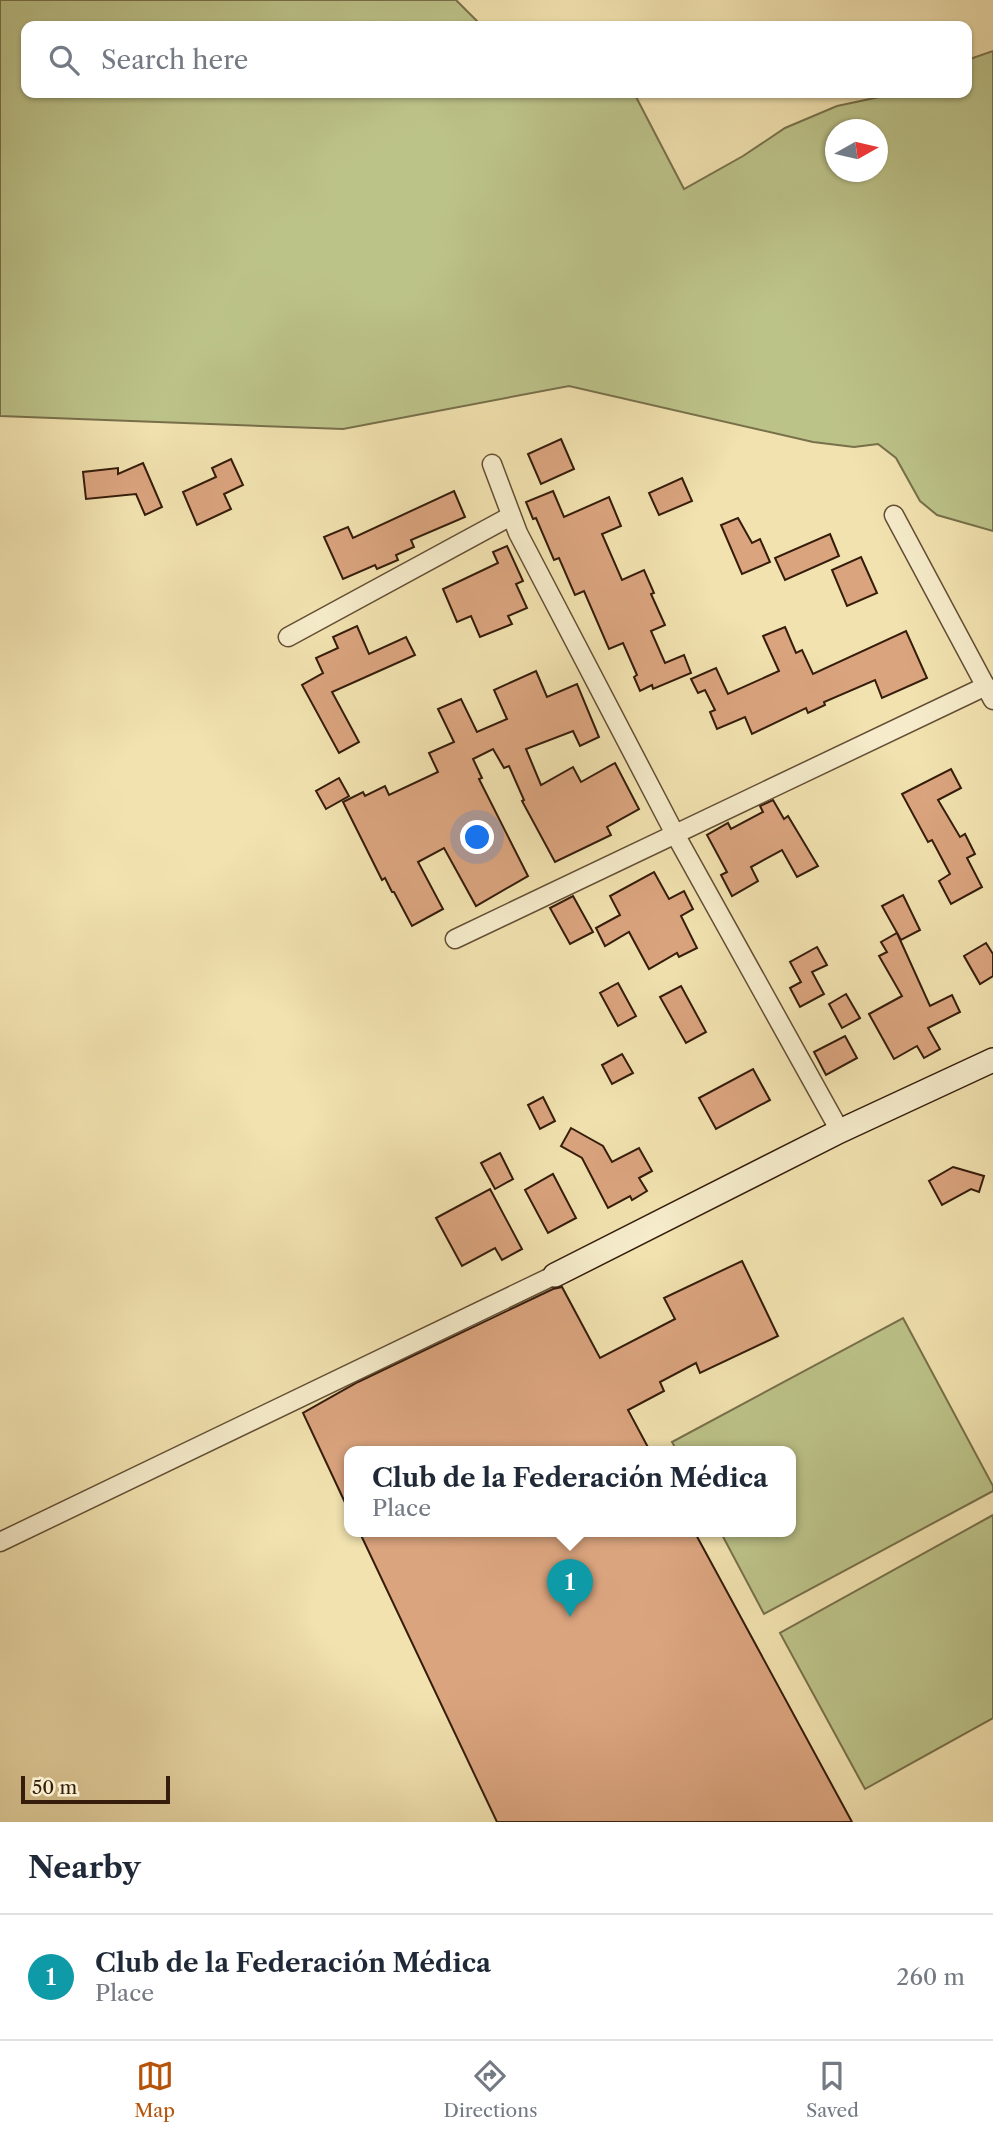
<!DOCTYPE html>
<html lang="en">
<head>
<meta charset="utf-8">
<style>
	body { margin:0; font-family:"Libre Caslon Text",serif; background:#f6f6f7; color:#1f2937 }
	.compass { position:absolute; left:825px; top:119px; width:63px; height:63px; border-radius:50%; background:#fff; box-shadow:0 2px 5px #0004; rotate:82deg }
	.scale { position:absolute; left:21px; bottom:18px; width:149px; box-sizing:border-box; padding-left:7px; border:4px solid #351c0b; border-top:0; font-size:19px; line-height:24px; white-space:nowrap; color:#351c0b; -webkit-text-stroke:5px #f6eccb; paint-order:stroke }
	.you { position:absolute; left:478px; top:838px; width:24px; height:24px; margin:-18px; border:5px solid #fff; border-radius:50%; background:#1a73e8; box-shadow:0 0 0 10px #1a73e833 }
	.badge { display:grid; place-items:center; width:46px; height:46px; border-radius:50%; background:#b45309; color:#fff; font-size:23px; font-weight:700 }
	.pin { position:absolute; translate:-50% -58px; filter:drop-shadow(0 2px 4px #0008) }
	.pin::after { content:''; position:absolute; top:37px; width:24px; height:21px; background:inherit; clip-path:polygon(0 0,100% 0,50% 100%) }
	.popup { position:absolute; left:344px; top:1446px; width:452px; height:91px; box-sizing:border-box; display:grid; place-content:center; border-radius:14px; background:#fff; filter:drop-shadow(0 2px 5px #0005); font-size:23px; white-space:nowrap; color:#747a83 }
	.popup b { font-size:26px; color:#1f2937 }
	.popup::after { content:''; position:absolute; left:50%; top:100%; margin-left:-14px; border:14px solid transparent; border-top-color:#fff }
	.list { margin:0; padding:0; list-style:none }
	h2 { display:flex; justify-content:space-between; align-items:center; height:91px; margin:0; padding:0 28px; font-size:30px }
	h2 small { font-size:23px; font-weight:400; color:#747a83 }
	.list li { display:grid; grid-template-columns:46px 1fr auto; gap:21px; align-items:center; box-sizing:border-box; height:126px; padding:0 28px; border-top:2px solid #e0e1e3 }
	.list b { display:block; font-size:26px; white-space:nowrap }
	.list p { margin:0; font-size:23px; white-space:nowrap; color:#747a83 }
	.list em { font-size:23px; font-style:normal; color:#747a83 }
	.icon { flex:none; width:38px; height:38px; fill:none; stroke:currentColor; stroke-width:2; stroke-linecap:round; stroke-linejoin:round }
	.map { position:relative; flex:none; width:993px; height:1822px; overflow:hidden }
	.search { position:absolute; background:#fff; box-shadow:0 2px 5px #0004; left:21px; right:21px; top:21px; height:77px; display:flex; align-items:center; gap:18px; box-sizing:border-box; padding:0 24px; border-radius:14px; color:#747a83; font-size:26px }
	.sheet { height:217px; background:#fff }
	nav { display:flex; justify-content:space-around; align-items:center; box-sizing:border-box; height:98px; border-top:2px solid #e0e1e3; background:#fff; font-size:19px; color:#747a83 }
	nav a { display:grid; justify-items:center; gap:4px }
	nav .on { color:#b45309 }
	.map>svg:first-child { display:block }
	.green { fill:#bcc389; stroke:#78704a; stroke-width:2; fill-rule:evenodd }
	.building { fill:#daa47e; stroke:#351c0b; stroke-width:2 }
	.lines { fill:none; stroke-linecap:round; stroke-linejoin:round }
	.minor-casing { stroke:#644e34; stroke-width:21 }
	.secondary-casing { stroke:#351c0b; stroke-width:26 }
	.minor { stroke:#f6eccb; stroke-width:18 }
	.secondary { stroke:#f6eccb; stroke-width:23 }
</style>
</head>
<body>
<div class="map">
<svg width="993" height="1822" viewBox="0 0 993 1822">
	<rect width="100%" height="100%" fill="#f1e2af"/>
	<filter id="stains"><feTurbulence type="fractalNoise" baseFrequency=".00286" numOctaves="4"/><feColorMatrix values="0 0 0 0 .2 0 0 0 0 .09 0 0 0 0 .02 0 0 0 .5 -.17"/></filter>
	<radialGradient id="worn" r=".72"><stop offset=".6" stop-color="#630" stop-opacity="0"/><stop offset="1" stop-color="#630" stop-opacity=".3"/></radialGradient>
	<g class="green">
		<path d="M 0,0 L 456,0 L 482,26 L 26,26 L 26,93 L 634,93 L 684,189 L 743,156 L 785,128 L 837,106 L 898,93 L 967,93 L 967,60 L 993,51 L 993,531 L 937,515 L 920,501 L 896,458 L 878,444 L 854,447 L 813,442 L 569,386 L 343,429 L 0,416 ZM 836,130 L 878,130 L 878,172 L 836,172 Z"/>
		<path d="M 903,1318 L 993,1486 L 993,1491 L 764,1614 L 720,1531 L 790,1531 L 790,1451 L 677,1451 L 672,1442 Z"/>
		<path d="M 993,1515 L 993,1718 L 865,1789 L 780,1633 Z"/>
	</g>
	<g class="building">
		<path d="M 561,439 L 574,469 L 541,484 L 528,454 Z"/>
		<path d="M 231,459 L 243,485 L 224,494 L 231,509 L 197,525 L 183,492 L 216,477 L 212,468 Z"/>
		<path d="M 143,463 L 162,507 L 145,515 L 136,494 L 86,499 L 83,472 L 118,468 L 118,474 Z"/>
		<path d="M 682,478 L 692,501 L 659,515 L 649,493 Z"/>
		<path d="M 454,491 L 465,517 L 411,540 L 414,547 L 396,555 L 398,560 L 377,569 L 375,565 L 343,579 L 324,537 L 348,527 L 353,538 Z"/>
		<path d="M 553,491 L 564,517 L 609,497 L 621,526 L 602,534 L 622,580 L 644,570 L 654,593 L 651,594 L 665,625 L 651,631 L 665,663 L 684,655 L 691,673 L 653,689 L 652,685 L 640,691 L 634,677 L 637,675 L 623,643 L 609,649 L 584,591 L 575,595 L 559,558 L 554,560 L 536,518 L 533,519 L 526,502 Z"/>
		<path d="M 738,518 L 752,543 L 760,539 L 770,562 L 742,574 L 721,525 Z"/>
		<path d="M 830,534 L 839,556 L 785,580 L 775,558 Z"/>
		<path d="M 507,546 L 523,581 L 516,584 L 527,608 L 508,616 L 512,624 L 480,637 L 471,616 L 457,622 L 443,589 L 498,563 L 493,552 Z"/>
		<path d="M 861,557 L 877,593 L 847,606 L 832,570 Z"/>
		<path d="M 357,626 L 369,654 L 406,637 L 415,655 L 332,692 L 359,742 L 339,753 L 302,685 L 323,673 L 316,658 L 338,648 L 333,637 Z"/>
		<path d="M 785,627 L 796,653 L 802,650 L 813,674 L 906,631 L 927,678 L 882,698 L 875,680 L 824,702 L 825,705 L 808,713 L 806,708 L 752,734 L 745,717 L 717,729 L 710,712 L 715,710 L 705,690 L 698,693 L 691,679 L 716,668 L 728,694 L 779,671 L 763,636 Z"/>
		<path d="M 536,671 L 547,697 L 577,684 L 599,737 L 580,746 L 573,731 L 526,749 L 541,785 L 573,767 L 581,782 L 615,763 L 639,809 L 607,827 L 611,835 L 555,862 L 522,801 L 524,800 L 509,766 L 504,768 L 493,749 L 473,759 L 482,778 L 479,779 L 528,876 L 476,906 L 444,848 L 418,862 L 443,909 L 412,926 L 394,892 L 392,892 L 385,878 L 382,880 L 343,802 L 363,792 L 365,796 L 385,786 L 389,795 L 438,772 L 429,753 L 454,742 L 438,709 L 461,699 L 477,732 L 507,719 L 494,690 Z"/>
		<path d="M 951,769 L 961,788 L 938,800 L 960,837 L 965,834 L 975,854 L 967,858 L 982,887 L 951,904 L 939,881 L 950,874 L 932,840 L 928,842 L 902,794 Z"/>
		<path d="M 339,778 L 349,796 L 326,809 L 316,791 Z"/>
		<path d="M 773,800 L 784,819 L 788,816 L 818,866 L 797,877 L 782,850 L 751,867 L 758,881 L 732,896 L 721,875 L 727,872 L 707,835 L 728,823 L 731,829 L 763,812 L 760,806 Z"/>
		<path d="M 654,872 L 669,899 L 684,891 L 693,909 L 681,916 L 697,948 L 679,957 L 677,953 L 649,969 L 629,932 L 605,946 L 596,928 L 620,915 L 610,896 Z"/>
		<path d="M 903,895 L 920,930 L 901,940 L 882,906 Z"/>
		<path d="M 573,896 L 593,932 L 570,944 L 550,908 Z"/>
		<path d="M 897,933 L 930,1006 L 952,995 L 960,1012 L 928,1028 L 940,1049 L 924,1058 L 917,1046 L 894,1059 L 869,1014 L 902,996 L 879,956 L 887,952 L 881,942 Z"/>
		<path d="M 986,943 L 993,954 L 993,976 L 980,984 L 964,956 Z"/>
		<path d="M 817,947 L 827,965 L 812,972 L 824,994 L 800,1007 L 790,988 L 801,982 L 790,962 Z"/>
		<path d="M 618,983 L 636,1016 L 618,1026 L 600,993 Z"/>
		<path d="M 681,986 L 706,1032 L 686,1043 L 660,997 Z"/>
		<path d="M 846,994 L 860,1018 L 842,1028 L 829,1004 Z"/>
		<path d="M 845,1036 L 857,1058 L 826,1075 L 814,1052 Z"/>
		<path d="M 622,1054 L 633,1073 L 612,1084 L 602,1065 Z"/>
		<path d="M 753,1069 L 770,1100 L 716,1129 L 699,1098 Z"/>
		<path d="M 543,1097 L 555,1121 L 540,1129 L 528,1105 Z"/>
		<path d="M 571,1128 L 603,1146 L 612,1162 L 639,1148 L 652,1171 L 639,1178 L 647,1191 L 632,1200 L 630,1196 L 608,1208 L 582,1158 L 561,1146 Z"/>
		<path d="M 500,1153 L 513,1179 L 495,1189 L 481,1163 Z"/>
		<path d="M 953,1167 L 984,1176 L 979,1192 L 971,1189 L 942,1205 L 929,1181 Z"/>
		<path d="M 553,1174 L 576,1218 L 548,1233 L 525,1190 Z"/>
		<path d="M 490,1189 L 522,1249 L 502,1260 L 495,1248 L 462,1266 L 436,1218 Z"/>
		<path d="M 742,1261 L 778,1336 L 700,1373 L 696,1363 L 660,1382 L 664,1391 L 628,1410 L 650,1451 L 349,1451 L 349,1511 L 303,1413 L 358,1382 L 553,1289 L 562,1287 L 600,1358 L 675,1319 L 664,1298 Z"/>
		<path d="M 359,1531 L 694,1531 L 852,1822 L 497,1822 Z"/>
	</g>
	<g class="lines">
		<defs>
			<g id="minor">
				<path d="M 492,464 L 518,533 L 675,834 L 840,1131"/>
				<path d="M 894,515 L 993,700"/>
				<path d="M 288,637 L 511,516"/>
				<path d="M 455,939 L 986,686"/>
				<path d="M 0,1542 L 555,1275"/>
			</g>
			<path id="secondary" d="M 555,1275 L 840,1131 L 993,1060"/>
		</defs>
		<use href="#minor" class="minor-casing"/>
		<use href="#secondary" class="secondary-casing"/>
		<use href="#minor" class="minor"/>
		<use href="#secondary" class="secondary"/>
	</g>
	<rect width="100%" height="100%" filter="url(#stains)"/>
	<rect width="100%" height="100%" fill="url(#worn)"/>
</svg>
<svg class="compass" viewBox="-18 -18 36 36"><path d="M0-13l5 13h-10z" fill="#e53935"/><path d="M0 13l5-13h-10z" fill="#747a83"/></svg>
<div class="scale">50 m</div>
<div class="you"></div>
<div class="pin badge" style="left:570px;top:1617px;background:#0f9aa8">1</div>
<div class="popup"><b>Club de la Federación Médica</b>Place</div>
<div class="search"><svg class="icon" aria-label="search" viewBox="0 0 24 24"><circle cx="10" cy="10" r="6"/><path d="M15 15l6 6"/></svg>Search here</div>
</div>
<section class="sheet">
<h2>Nearby<small></small></h2>
<ul class="list">
<li><span class="badge" style="background:#0f9aa8">1</span><div><b>Club de la Federación Médica</b><p>Place</p></div><em>260 m</em></li>
</ul>
</section>
<nav>
<a class="on"><svg class="icon" aria-label="map" viewBox="0 0 24 24"><path d="M3 6l6-2 6 2 6-2v14l-6 2-6-2-6 2zM9 4v14M15 6v14"/></svg>Map</a>
<a><svg class="icon" aria-label="directions" viewBox="0 0 24 24"><path d="M12 3l9 9-9 9-9-9zM9 14v-3h6M13 9l2 2-2 2"/></svg>Directions</a>
<a><svg class="icon" aria-label="saved" viewBox="0 0 24 24"><path d="M7 4h10v16l-5-4-5 4z"/></svg>Saved</a>
</nav>
</body>
</html>
